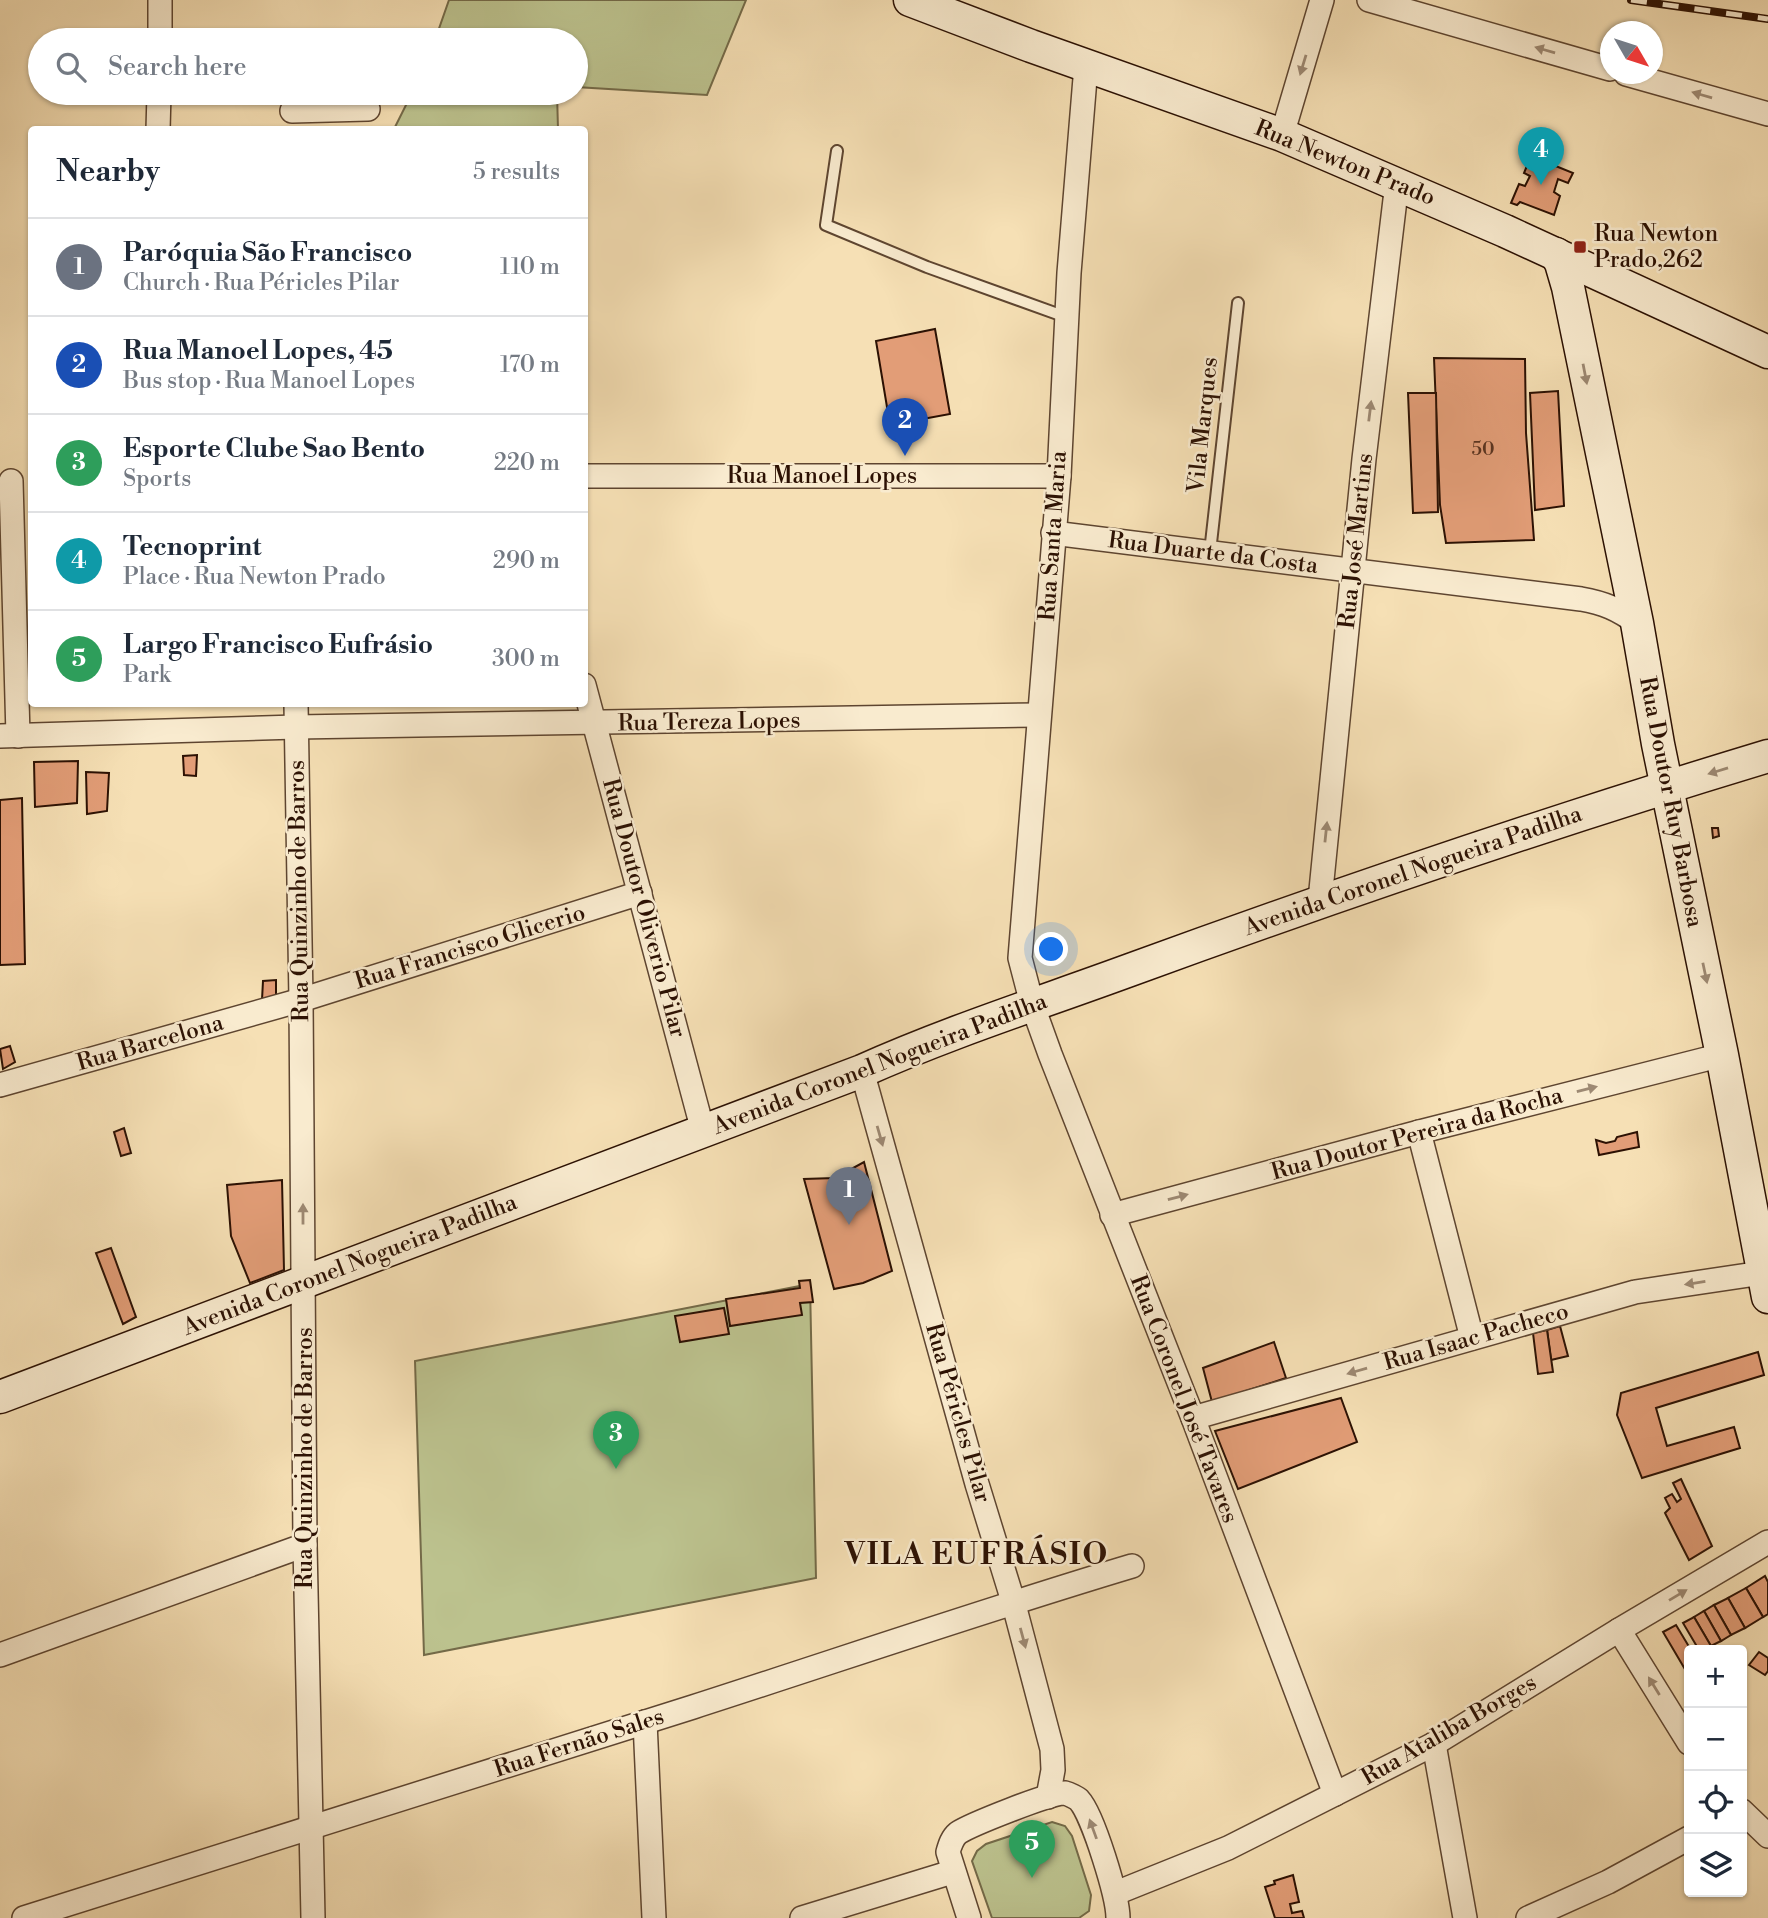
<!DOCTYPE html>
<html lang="en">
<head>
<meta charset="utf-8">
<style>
	body { margin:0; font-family:"Libre Bodoni",serif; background:#f2f2f3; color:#1f2937 }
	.controls { position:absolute; right:21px; bottom:21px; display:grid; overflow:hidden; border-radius:7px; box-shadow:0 2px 5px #0004 }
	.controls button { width:63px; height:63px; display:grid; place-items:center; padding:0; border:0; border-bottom:2px solid #e0e1e3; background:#fff; color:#1f2937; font:35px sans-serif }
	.compass { position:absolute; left:1600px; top:21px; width:63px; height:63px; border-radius:50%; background:#fff; box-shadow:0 2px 5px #0004; rotate:129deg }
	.you { position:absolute; left:1052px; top:950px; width:24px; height:24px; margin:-18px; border:5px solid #fff; border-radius:50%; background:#1a73e8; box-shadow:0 0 0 10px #1a73e833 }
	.badge { display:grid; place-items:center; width:46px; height:46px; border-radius:50%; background:#0b8043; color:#fff; font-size:23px; font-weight:700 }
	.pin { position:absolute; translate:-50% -58px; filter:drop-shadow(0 2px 4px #0008) }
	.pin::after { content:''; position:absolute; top:37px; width:24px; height:21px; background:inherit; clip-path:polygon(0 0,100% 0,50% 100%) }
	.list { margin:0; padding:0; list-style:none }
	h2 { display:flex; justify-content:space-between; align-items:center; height:91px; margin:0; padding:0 28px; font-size:30px }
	h2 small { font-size:23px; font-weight:400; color:#747a83 }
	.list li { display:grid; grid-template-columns:46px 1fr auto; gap:21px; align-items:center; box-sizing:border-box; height:98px; padding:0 28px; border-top:2px solid #e0e1e3 }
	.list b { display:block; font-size:26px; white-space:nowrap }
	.list p { margin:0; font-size:23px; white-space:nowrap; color:#747a83 }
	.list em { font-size:23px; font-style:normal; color:#747a83 }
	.icon { flex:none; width:38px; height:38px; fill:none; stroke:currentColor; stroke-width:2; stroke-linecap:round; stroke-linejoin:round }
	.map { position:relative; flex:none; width:1768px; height:1918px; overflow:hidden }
	.search { position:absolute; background:#fff; box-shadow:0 2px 5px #0004; left:28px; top:28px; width:560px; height:77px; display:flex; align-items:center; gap:18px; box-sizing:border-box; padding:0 24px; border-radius:38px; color:#747a83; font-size:26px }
	.panel { position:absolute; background:#fff; box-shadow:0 2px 5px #0004; left:28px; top:126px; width:560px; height:581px; border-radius:7px }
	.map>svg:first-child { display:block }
	.green { fill:#bcc28e; stroke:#746a48; stroke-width:2 }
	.building { fill:#e29d77; stroke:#2c1103; stroke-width:2 }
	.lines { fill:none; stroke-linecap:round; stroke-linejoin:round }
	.lane-casing { stroke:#5e4530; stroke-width:14 }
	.street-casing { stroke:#5e4530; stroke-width:26 }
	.secondary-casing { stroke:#2c1103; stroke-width:35 }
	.lane { stroke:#f9ebcf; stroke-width:10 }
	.street { stroke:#f9ebcf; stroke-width:23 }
	.secondary { stroke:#f9ebcf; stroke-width:32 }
	.rail-casing { stroke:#2c1103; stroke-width:8 }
	.rail { stroke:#f9ebcf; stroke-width:5; stroke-dasharray:16; stroke-linecap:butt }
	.oneway { fill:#9d8973 }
	.poi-dot { fill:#8f2418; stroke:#f9ebcf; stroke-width:2.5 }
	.labels { text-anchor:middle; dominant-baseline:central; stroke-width:5; stroke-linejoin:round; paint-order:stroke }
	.number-label { font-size:19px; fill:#5a3420 }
	.street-label { font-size:23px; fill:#2c1103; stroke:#f9ebcf }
	.poi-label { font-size:23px; fill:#2c1103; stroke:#f9ebcf; text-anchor:start }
	.district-label { font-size:30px; font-weight:bold; letter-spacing:2px; fill:#2c1103; stroke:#f9ebcf }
</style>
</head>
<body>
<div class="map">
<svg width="1768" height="1918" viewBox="0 0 1768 1918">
	<rect width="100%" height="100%" fill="#f6e0b5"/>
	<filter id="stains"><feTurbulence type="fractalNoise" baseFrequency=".00286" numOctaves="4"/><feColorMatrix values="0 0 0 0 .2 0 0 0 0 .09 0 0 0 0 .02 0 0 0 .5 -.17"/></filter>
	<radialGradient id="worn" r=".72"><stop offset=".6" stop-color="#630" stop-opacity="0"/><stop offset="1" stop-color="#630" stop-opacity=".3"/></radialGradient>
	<g class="green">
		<path d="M 449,0 L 746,0 L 707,95 L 576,87 L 576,40 L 435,40 Z"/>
		<path d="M 412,93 L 557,93 L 558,129 L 394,129 Z"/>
		<path d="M 810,1284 L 816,1578 L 424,1655 L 415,1361 Z"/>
		<path d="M 1052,1822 L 1065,1826 L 1072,1836 L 1091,1895 L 1089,1911 L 1079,1918 L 992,1918 L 972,1861 L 977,1851 L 986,1844 Z"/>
	</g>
	<g class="building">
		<path d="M 1531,156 L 1573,173 L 1568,183 L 1558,179 L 1554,192 L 1560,196 L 1554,215 L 1520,202 L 1517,205 L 1511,203 L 1519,184 L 1525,186 L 1530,176 L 1524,173 Z"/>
		<path d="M 935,329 L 950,414 L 890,425 L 876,341 Z"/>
		<path d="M 1434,358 L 1525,359 L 1526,433 L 1534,540 L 1446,543 L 1440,505 Z"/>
		<path d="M 1558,391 L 1564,506 L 1535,510 L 1530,393 Z"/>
		<path d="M 1408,393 L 1436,393 L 1438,512 L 1413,513 Z"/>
		<path d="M 197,755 L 196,776 L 184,775 L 183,756 Z"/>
		<path d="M 78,761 L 77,803 L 35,807 L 34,762 Z"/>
		<path d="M 86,772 L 109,773 L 107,811 L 87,814 Z"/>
		<path d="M 22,798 L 25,964 L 0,965 L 0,800 Z"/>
		<path d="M 1712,828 L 1718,828 L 1719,836 L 1713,838 Z"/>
		<path d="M 276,980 L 276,998 L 262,1000 L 263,981 Z"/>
		<path d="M 10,1046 L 15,1062 L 3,1069 L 0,1049 Z"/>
		<path d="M 124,1128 L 131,1153 L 121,1156 L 114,1132 Z"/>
		<path d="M 1637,1132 L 1639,1147 L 1599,1155 L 1596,1140 L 1606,1143 L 1615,1141 L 1617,1137 Z"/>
		<path d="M 864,1162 L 892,1271 L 863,1283 L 834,1289 L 804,1179 L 835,1178 Z"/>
		<path d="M 282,1180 L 284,1270 L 250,1283 L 231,1236 L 227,1185 Z"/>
		<path d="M 111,1248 L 136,1317 L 123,1324 L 96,1253 Z"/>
		<path d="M 810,1280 L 813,1302 L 800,1303 L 802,1315 L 730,1326 L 726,1299 L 800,1288 L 799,1281 Z"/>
		<path d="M 724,1308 L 729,1334 L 680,1342 L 675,1316 Z"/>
		<path d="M 1560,1326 L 1568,1356 L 1551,1360 L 1547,1330 Z"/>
		<path d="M 1547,1330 L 1553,1372 L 1538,1374 L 1533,1333 Z"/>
		<path d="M 1274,1342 L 1286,1378 L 1212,1402 L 1203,1368 Z"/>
		<path d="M 1758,1352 L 1764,1375 L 1656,1408 L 1667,1446 L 1734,1427 L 1740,1448 L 1642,1478 L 1617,1415 L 1621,1393 Z"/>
		<path d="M 1341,1398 L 1357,1442 L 1238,1489 L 1215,1431 Z"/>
		<path d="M 1681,1479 L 1712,1546 L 1689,1560 L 1665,1513 L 1670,1508 L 1665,1498 L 1672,1494 L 1677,1502 L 1681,1499 L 1673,1483 Z"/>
		<path d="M 1765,1576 L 1768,1582 L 1768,1614 L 1763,1617 L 1746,1588 Z"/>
		<path d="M 1746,1588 L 1763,1617 L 1745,1628 L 1728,1598 Z"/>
		<path d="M 1728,1598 L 1745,1628 L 1731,1635 L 1714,1605 Z"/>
		<path d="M 1714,1605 L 1731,1635 L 1721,1641 L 1704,1611 Z"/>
		<path d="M 1704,1611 L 1721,1641 L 1711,1646 L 1694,1617 Z"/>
		<path d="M 1694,1617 L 1711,1646 L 1703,1650 L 1699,1650 L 1683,1623 Z"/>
		<path d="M 1676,1625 L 1691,1650 L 1689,1650 L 1689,1676 L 1663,1632 Z"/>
		<path d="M 1759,1652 L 1768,1658 L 1768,1671 L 1765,1675 L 1749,1665 Z"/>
		<path d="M 1293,1875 L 1299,1902 L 1290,1904 L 1292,1913 L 1302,1911 L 1304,1918 L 1275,1918 L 1265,1887 L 1275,1884 L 1274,1881 Z"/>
	</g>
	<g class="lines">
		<defs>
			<g id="lane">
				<path d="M 837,151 L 826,225 L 927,267 L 1066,317"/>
				<path d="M 1210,552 L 1238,303"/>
			</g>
			<g id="street">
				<path d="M 1369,0 L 1610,69"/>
				<path d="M 160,40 L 160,0"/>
				<path d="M 1086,66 L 1069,273 L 1059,476 L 1020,958 L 1032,1004 L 1050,1054 L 1193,1418 L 1335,1794"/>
				<path d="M 1626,74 L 1768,114"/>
				<path d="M 292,111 L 368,109"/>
				<path d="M 158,130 L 159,93"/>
				<path d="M 1282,135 L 1322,0"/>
				<path d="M 584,476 L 1059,476"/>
				<path d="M 11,481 L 18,736"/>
				<path d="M 1053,533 L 1581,599 C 1604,603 1618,609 1637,623"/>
				<path d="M 584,685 L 703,1131"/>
				<path d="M 296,704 L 301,1000 L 305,1545 L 313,1918"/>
				<path d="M 0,736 L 296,727 L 1039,715"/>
				<path d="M 1320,900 L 1364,459 L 1397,183"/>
				<path d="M 862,1071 L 977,1484 L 1013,1601 L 1052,1749 L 1053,1770 L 1048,1797"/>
				<path d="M 0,1085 L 301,1000 L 640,893"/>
				<path d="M 1419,1132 L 1472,1338"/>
				<path d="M 1112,1215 L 1419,1132 L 1722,1055"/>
				<path d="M 1193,1418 L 1635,1292 L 1768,1272"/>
				<path d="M 1619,1630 L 1689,1743"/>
				<path d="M 0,1655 L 305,1545"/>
				<path d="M 645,1722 L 654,1918"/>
				<path d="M 1434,1744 L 1465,1918"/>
				<path d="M 1742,1811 L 1768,1836"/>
				<path d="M 1116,1893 L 1228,1848 L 1434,1744 L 1619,1630 L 1768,1542"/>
				<path d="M 24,1918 C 247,1848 470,1778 693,1707 C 839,1660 985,1610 1132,1566"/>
				<path d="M 802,1918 L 952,1872"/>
				<path d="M 969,1918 L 948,1852 C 950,1845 952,1838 958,1833 C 970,1825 1052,1792 1065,1793 C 1069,1794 1077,1798 1079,1800 C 1093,1815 1118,1897 1118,1918"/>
				<path d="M 1528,1918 L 1608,1882 L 1689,1838"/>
			</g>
			<g id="secondary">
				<path d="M 910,0 L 1031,46 L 1282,135 L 1505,231 L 1768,352"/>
				<path d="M 1556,254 L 1561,263 L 1568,287 L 1637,623 L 1658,744 L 1722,1055 L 1768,1297"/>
				<path d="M 0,1397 L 862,1071 C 949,1032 1040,1003 1130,970 C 1341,893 1553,821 1768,756"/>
			</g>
		</defs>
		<use href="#lane" class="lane-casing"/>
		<use href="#street" class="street-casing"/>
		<use href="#secondary" class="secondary-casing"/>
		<use href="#lane" class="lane"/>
		<use href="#street" class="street"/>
		<use href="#secondary" class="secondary"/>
		<defs>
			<path id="rail" d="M 1631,0 L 1768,19"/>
		</defs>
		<use href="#rail" class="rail-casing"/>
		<use href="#rail" class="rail"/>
	</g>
	<defs><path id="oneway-solid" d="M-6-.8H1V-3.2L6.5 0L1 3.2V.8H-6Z" transform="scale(1.75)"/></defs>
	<g class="oneway">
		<use href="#oneway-solid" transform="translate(1545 50) rotate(-164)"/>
		<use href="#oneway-solid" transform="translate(1303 65) rotate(107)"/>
		<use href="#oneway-solid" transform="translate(1702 95) rotate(-164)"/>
		<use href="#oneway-solid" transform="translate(1585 374) rotate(79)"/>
		<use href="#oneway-solid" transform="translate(1370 411) rotate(-83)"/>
		<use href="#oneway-solid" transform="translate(1718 771) rotate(163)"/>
		<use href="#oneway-solid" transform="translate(1326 832) rotate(-84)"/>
		<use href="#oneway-solid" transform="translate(1705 973) rotate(78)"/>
		<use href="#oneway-solid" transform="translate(1587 1089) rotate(-14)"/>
		<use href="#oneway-solid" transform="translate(880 1136) rotate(74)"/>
		<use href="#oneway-solid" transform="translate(1178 1197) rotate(-15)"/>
		<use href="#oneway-solid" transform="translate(303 1214) rotate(-90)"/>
		<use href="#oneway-solid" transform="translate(1695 1283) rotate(171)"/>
		<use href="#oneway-solid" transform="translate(1357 1371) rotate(164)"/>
		<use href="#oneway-solid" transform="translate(1678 1595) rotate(-31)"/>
		<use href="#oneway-solid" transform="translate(1023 1638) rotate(75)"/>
		<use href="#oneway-solid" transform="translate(1654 1686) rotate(-122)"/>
		<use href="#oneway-solid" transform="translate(1093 1829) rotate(-110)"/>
	</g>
	<rect class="poi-dot" x="1573" y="240" width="14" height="14" rx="3.5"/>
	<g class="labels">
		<g class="number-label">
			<text x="1483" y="449">50</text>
		</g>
		<g class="street-label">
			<text transform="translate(1345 163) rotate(22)">Rua Newton Prado</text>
			<text transform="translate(1203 425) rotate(-84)">Vila Marques</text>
			<text x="822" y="476">Rua Manoel Lopes</text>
			<text transform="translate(1053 536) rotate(-86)">Rua Santa Maria</text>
			<text transform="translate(1356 541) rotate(-84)">Rua José Martins</text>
			<text transform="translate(1213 553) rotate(7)">Rua Duarte da Costa</text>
			<text transform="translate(709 722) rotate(-1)">Rua Tereza Lopes</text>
			<text transform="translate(1671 802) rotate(79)">Rua Doutor Ruy Barbosa</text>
			<text transform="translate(1413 871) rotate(-19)">Avenida Coronel Nogueira Padilha</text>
			<text transform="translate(299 891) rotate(-91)">Rua Quinzinho de Barros</text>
			<text transform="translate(644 908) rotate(75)">Rua Doutor Oliverio Pilar</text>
			<text transform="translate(470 947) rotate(-17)">Rua Francisco Glicerio</text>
			<text transform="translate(150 1043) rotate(-16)">Rua Barcelona</text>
			<text transform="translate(880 1064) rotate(-21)">Avenida Coronel Nogueira Padilha</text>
			<text transform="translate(1417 1134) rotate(-15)">Rua Doutor Pereira da Rocha</text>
			<text transform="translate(350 1265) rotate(-21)">Avenida Coronel Nogueira Padilha</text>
			<text transform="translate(1476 1337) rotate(-16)">Rua Isaac Pacheco</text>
			<text transform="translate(1184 1399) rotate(69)">Rua Coronel José Tavares</text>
			<text transform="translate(958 1413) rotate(74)">Rua Péricles Pilar</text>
			<text transform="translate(305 1458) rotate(-90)">Rua Quinzinho de Barros</text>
			<text transform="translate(1449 1730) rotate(-30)">Rua Ataliba Borges</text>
			<text transform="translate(579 1743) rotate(-18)">Rua Fernão Sales</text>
		</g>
		<g class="poi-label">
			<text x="1594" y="234">Rua Newton<tspan x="1594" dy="26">Prado,262</tspan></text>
		</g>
		<g class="district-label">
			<text x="977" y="1555">VILA EUFRÁSIO</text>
		</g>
	</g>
	<rect width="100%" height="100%" filter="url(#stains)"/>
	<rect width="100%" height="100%" fill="url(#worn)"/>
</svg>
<div class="controls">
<button>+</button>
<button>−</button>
<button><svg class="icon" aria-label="locate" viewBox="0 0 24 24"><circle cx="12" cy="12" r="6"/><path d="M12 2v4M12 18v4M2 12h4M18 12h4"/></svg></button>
<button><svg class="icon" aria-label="layers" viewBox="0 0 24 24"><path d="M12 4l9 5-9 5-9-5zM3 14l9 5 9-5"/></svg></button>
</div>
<svg class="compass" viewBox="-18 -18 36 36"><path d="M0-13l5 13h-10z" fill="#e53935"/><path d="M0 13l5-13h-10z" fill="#747a83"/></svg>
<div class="you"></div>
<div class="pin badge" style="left:849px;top:1225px;background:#6b7280">1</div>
<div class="pin badge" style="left:905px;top:456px;background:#1a4fb4">2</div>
<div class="pin badge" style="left:616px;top:1469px;background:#2e9e5b">3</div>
<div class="pin badge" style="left:1541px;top:185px;background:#0f9aa8">4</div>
<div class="pin badge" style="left:1032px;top:1878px;background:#2e9e5b">5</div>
<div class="search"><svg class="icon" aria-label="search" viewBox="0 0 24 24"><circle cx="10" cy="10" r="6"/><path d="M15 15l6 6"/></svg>Search here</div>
<section class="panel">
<h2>Nearby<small>5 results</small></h2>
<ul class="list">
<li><span class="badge" style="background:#6b7280">1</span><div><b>Paróquia São Francisco</b><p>Church · Rua Péricles Pilar</p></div><em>110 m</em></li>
<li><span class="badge" style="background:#1a4fb4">2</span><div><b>Rua Manoel Lopes, 45</b><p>Bus stop · Rua Manoel Lopes</p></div><em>170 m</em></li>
<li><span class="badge" style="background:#2e9e5b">3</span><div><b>Esporte Clube Sao Bento</b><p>Sports</p></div><em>220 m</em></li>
<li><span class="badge" style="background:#0f9aa8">4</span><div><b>Tecnoprint</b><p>Place · Rua Newton Prado</p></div><em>290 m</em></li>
<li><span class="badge" style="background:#2e9e5b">5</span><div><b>Largo Francisco Eufrásio</b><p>Park</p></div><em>300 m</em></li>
</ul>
</section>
</div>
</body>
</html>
